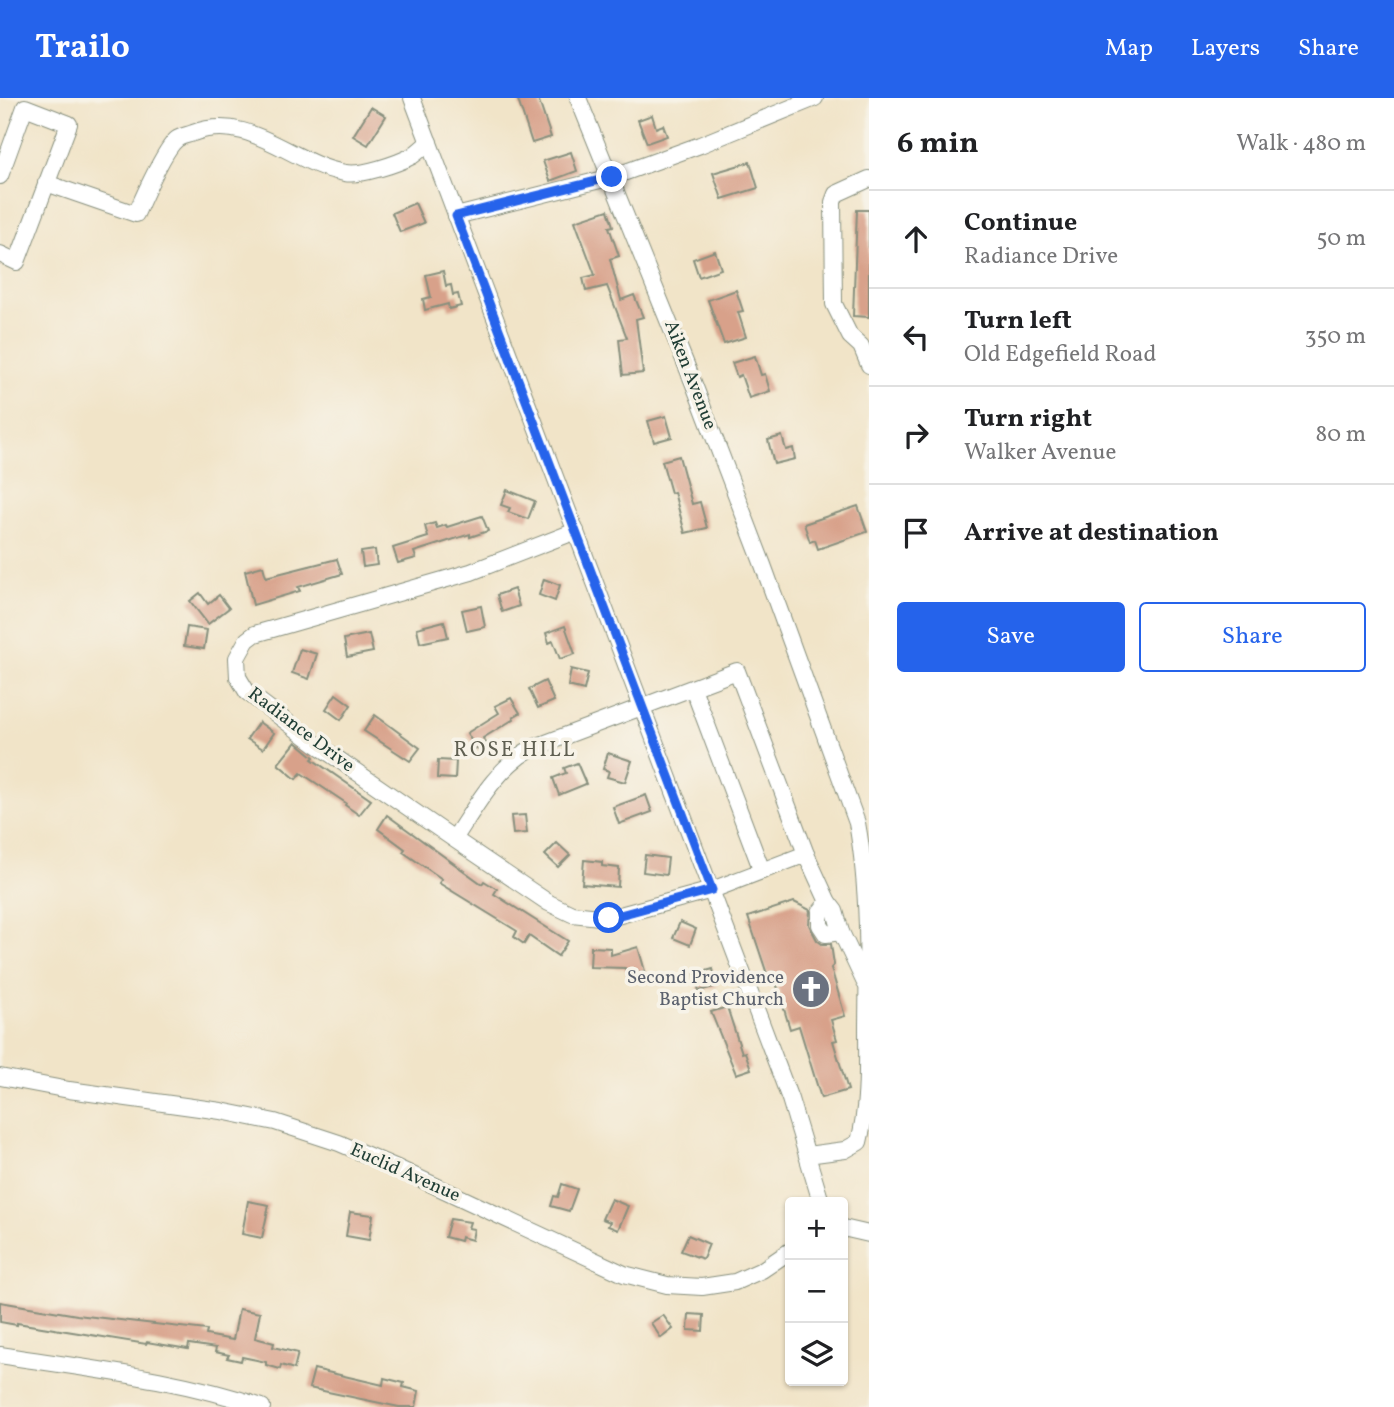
<!DOCTYPE html>
<html lang="en">
<head>
<meta charset="utf-8">
<style>
	body { margin:0; font-family:Vollkorn,serif; background:#f2f2f2; color:#202124 }
	.controls { position:absolute; right:21px; bottom:21px; display:grid; overflow:hidden; border-radius:7px; box-shadow:0 2px 5px #0004 }
	.controls button { width:63px; height:63px; display:grid; place-items:center; padding:0; border:0; border-bottom:2px solid #e0e0e0; background:#fff; color:#202124; font:35px sans-serif }
	.stop { position:absolute; width:21px; height:21px; margin:-16px; border:5px solid #2563eb; border-radius:50%; background:#fff }
	.stop.end { background:#2563eb; border-color:#fff; box-shadow:0 2px 7px #0008 }
	.list { margin:0; padding:0; list-style:none }
	h2 { display:flex; justify-content:space-between; align-items:center; height:91px; margin:0; padding:0 28px; font-size:30px }
	h2 small { font-size:23px; font-weight:400; color:#757577 }
	.list li { display:grid; grid-template-columns:46px 1fr auto; gap:21px; align-items:center; box-sizing:border-box; height:98px; padding:0 28px; border-top:2px solid #e0e0e0 }
	.list b { display:block; font-size:26px; white-space:nowrap }
	.list p { margin:0; font-size:23px; white-space:nowrap; color:#757577 }
	.list em { font-size:23px; font-style:normal; color:#757577 }
	.actions { display:flex; gap:14px; padding:21px 28px }
	.actions a { flex:1; padding:16px 0; border:2px solid #2563eb; border-radius:7px; text-align:center; font-size:24px; color:#2563eb }
	.actions .main { background:#2563eb; color:#fff }
	.icon { flex:none; width:38px; height:38px; fill:none; stroke:currentColor; stroke-width:2; stroke-linecap:round; stroke-linejoin:round }
	.map { position:relative; flex:none; width:869px; height:1309px; overflow:hidden }
	header { display:flex; align-items:center; gap:42px; box-sizing:border-box; height:98px; padding:0 35px; background:#2563eb; color:#fff }
	header strong { font-size:33px }
	nav { display:flex; gap:38px; margin-inline-start:auto; font-size:24px }
	main { display:flex }
	aside { flex:1; background:#fff }
	.map>svg:first-child { display:block }
	.building { fill:#d8a18a }
	.lines { fill:none; stroke-linecap:round; stroke-linejoin:round }
	.minor-casing { stroke:#88907e; stroke-width:18 }
	.minor { stroke:#fff; stroke-width:16 }
	.route { stroke:#2563eb; stroke-width:9 }
	.labels { text-anchor:middle; dominant-baseline:central; stroke-width:7; stroke-linejoin:round; paint-order:stroke }
	.street-label { font-size:19px; fill:#1f3d34; stroke:#f7f3e8 }
	.worship-label { font-size:19px; fill:#5b616d; stroke:#f7f3e8; text-anchor:end }
	.neighbourhood-label { font-size:21px; letter-spacing:2px; fill:#606052; stroke:#f7f3e8 }
</style>
</head>
<body>
<header>
<strong>Trailo</strong>
<nav><a>Map</a><a>Layers</a><a>Share</a></nav>
</header>
<main>
<div class="map">
<svg width="869" height="1309" viewBox="0 0 869 1309">
	<rect width="100%" height="100%" fill="#f7f3e8"/>
	<filter id="ink" filterUnits="userSpaceOnUse"><feTurbulence type="fractalNoise" baseFrequency=".0143" numOctaves="2"/><feDisplacementMap in="SourceGraphic" scale="14" xChannelSelector="R" yChannelSelector="G"/><feConvolveMatrix kernelMatrix="1 2 1 2 8 2 1 2 1" color-interpolation-filters="sRGB"/></filter>
	<filter id="wash" filterUnits="userSpaceOnUse"><feTurbulence type="fractalNoise" baseFrequency=".00686" numOctaves="4" result="noise"/><feDisplacementMap in="SourceGraphic" scale="28" xChannelSelector="R" yChannelSelector="G"/><feGaussianBlur stdDeviation="1.57" result="paint"/><feColorMatrix in="noise" values="0 0 0 0 0 0 0 0 0 0 0 0 0 0 0 0 0 1.4 0 .05"/><feComposite in="paint" operator="in"/></filter>
	<g filter="url(#wash)">
		<rect width="100%" height="100%" fill="#f1e4c8"/>
		<g id="blocks">
			<g class="building">
				<path d="M 525,0 L 538,0 L 551,39 L 532,45 L 518,2 Z"/>
				<path d="M 371,9 L 386,18 L 368,47 L 353,38 Z"/>
				<path d="M 652,17 L 656,30 L 663,27 L 667,38 L 647,45 L 638,22 Z"/>
				<path d="M 571,54 L 577,73 L 550,83 L 543,63 Z"/>
				<path d="M 750,64 L 758,90 L 722,101 L 713,75 Z"/>
				<path d="M 415,105 L 424,125 L 400,134 L 392,115 Z"/>
				<path d="M 608,112 L 613,128 L 609,129 L 619,158 L 610,161 L 621,202 L 634,197 L 643,219 L 636,221 L 643,275 L 623,277 L 619,241 L 627,240 L 607,188 L 586,193 L 583,180 L 595,177 L 575,123 Z"/>
				<path d="M 857,112 L 869,112 L 869,219 L 853,218 Z"/>
				<path d="M 715,153 L 721,171 L 699,179 L 693,161 Z"/>
				<path d="M 443,173 L 446,188 L 451,187 L 453,197 L 458,196 L 461,208 L 449,211 L 448,206 L 425,212 L 423,201 L 431,199 L 426,177 Z"/>
				<path d="M 736,192 L 743,213 L 738,214 L 746,239 L 724,246 L 708,202 Z"/>
				<path d="M 755,258 L 761,277 L 765,276 L 770,293 L 749,300 L 741,277 L 737,279 L 732,265 Z"/>
				<path d="M 666,318 L 672,339 L 654,344 L 648,323 Z"/>
				<path d="M 782,338 L 786,352 L 793,350 L 795,361 L 774,366 L 768,342 Z"/>
				<path d="M 679,358 L 692,406 L 700,404 L 707,430 L 685,435 L 674,394 L 671,395 L 662,363 Z"/>
				<path d="M 507,392 L 535,403 L 528,421 L 508,414 L 510,410 L 501,407 Z"/>
				<path d="M 858,408 L 867,434 L 818,451 L 815,442 L 810,444 L 804,426 Z"/>
				<path d="M 482,418 L 488,433 L 470,439 L 470,436 L 414,454 L 416,460 L 398,465 L 393,450 L 428,439 L 425,428 L 435,425 L 437,430 L 446,427 L 447,429 Z"/>
				<path d="M 375,452 L 377,467 L 363,469 L 361,454 Z"/>
				<path d="M 337,461 L 342,476 L 298,489 L 300,493 L 253,507 L 245,473 L 263,468 L 266,479 Z"/>
				<path d="M 544,481 L 560,487 L 555,503 L 539,497 Z"/>
				<path d="M 514,491 L 519,508 L 502,514 L 497,497 Z"/>
				<path d="M 200,495 L 208,506 L 219,497 L 229,510 L 208,526 L 190,503 Z"/>
				<path d="M 481,508 L 485,529 L 467,533 L 462,512 Z"/>
				<path d="M 444,523 L 448,539 L 420,545 L 417,530 Z"/>
				<path d="M 565,528 L 575,556 L 560,561 L 553,543 L 549,545 L 546,535 Z"/>
				<path d="M 187,529 L 207,532 L 204,551 L 184,548 Z"/>
				<path d="M 369,536 L 373,554 L 347,559 L 344,541 Z"/>
				<path d="M 300,551 L 317,556 L 309,581 L 292,575 Z"/>
				<path d="M 571,571 L 588,575 L 584,592 L 568,588 Z"/>
				<path d="M 545,583 L 554,603 L 538,610 L 529,591 Z"/>
				<path d="M 336,596 L 351,607 L 341,622 L 326,611 Z"/>
				<path d="M 511,600 L 520,615 L 513,619 L 514,621 L 483,640 L 487,647 L 476,651 L 467,635 L 499,615 L 495,608 Z"/>
				<path d="M 375,617 L 420,650 L 410,663 L 364,633 Z"/>
				<path d="M 259,624 L 274,635 L 263,651 L 247,641 Z"/>
				<path d="M 296,644 L 314,659 L 312,661 L 371,702 L 359,717 L 345,707 L 346,705 L 301,675 L 296,681 L 278,666 Z"/>
				<path d="M 608,655 L 632,663 L 625,684 L 607,679 L 609,673 L 603,671 Z"/>
				<path d="M 438,662 L 456,663 L 455,681 L 437,680 Z"/>
				<path d="M 577,665 L 586,686 L 559,697 L 553,680 L 566,675 L 564,670 Z"/>
				<path d="M 646,697 L 652,714 L 619,726 L 613,709 Z"/>
				<path d="M 387,717 L 482,786 L 484,783 L 497,791 L 494,796 L 568,843 L 558,858 L 529,838 L 524,846 L 514,839 L 517,833 L 439,785 L 442,781 L 403,754 L 405,751 L 378,731 Z"/>
				<path d="M 525,717 L 527,735 L 513,736 L 511,718 Z"/>
				<path d="M 557,745 L 570,757 L 558,769 L 545,757 Z"/>
				<path d="M 645,757 L 668,760 L 666,777 L 643,774 Z"/>
				<path d="M 584,762 L 602,764 L 602,768 L 619,770 L 618,789 L 582,786 Z"/>
				<path d="M 794,804 L 810,812 L 809,827 L 817,842 L 822,846 L 831,846 L 834,867 L 831,870 L 845,918 L 831,922 L 837,942 L 833,943 L 848,992 L 821,1000 L 799,928 L 790,931 L 773,874 L 767,876 L 748,819 Z"/>
				<path d="M 680,824 L 696,831 L 690,847 L 673,840 Z"/>
				<path d="M 591,849 L 611,850 L 611,857 L 638,849 L 645,873 L 628,878 L 625,870 L 590,869 Z"/>
				<path d="M 713,871 L 717,888 L 699,893 L 695,876 Z"/>
				<path d="M 727,909 L 742,955 L 745,954 L 751,971 L 736,976 L 711,914 Z"/>
				<path d="M 562,1086 L 577,1091 L 569,1113 L 551,1108 L 554,1098 L 558,1099 Z"/>
				<path d="M 611,1101 L 628,1108 L 618,1132 L 608,1128 L 610,1124 L 602,1121 Z"/>
				<path d="M 248,1103 L 269,1107 L 262,1140 L 242,1136 Z"/>
				<path d="M 350,1114 L 373,1117 L 369,1142 L 346,1138 Z"/>
				<path d="M 450,1121 L 470,1124 L 468,1130 L 474,1131 L 472,1142 L 461,1139 L 460,1143 L 445,1139 Z"/>
				<path d="M 688,1137 L 709,1146 L 703,1161 L 681,1153 Z"/>
				<path d="M 0,1204 L 77,1217 L 207,1232 L 206,1237 L 233,1242 L 239,1211 L 260,1215 L 255,1240 L 274,1245 L 273,1249 L 298,1255 L 294,1271 L 281,1267 L 280,1271 L 266,1267 L 266,1264 L 242,1259 L 241,1263 L 227,1260 L 229,1257 L 215,1254 L 216,1250 L 189,1246 L 188,1251 L 147,1244 L 146,1246 L 17,1225 L 17,1227 L 0,1224 Z"/>
				<path d="M 689,1216 L 704,1217 L 703,1233 L 688,1232 Z"/>
				<path d="M 663,1217 L 673,1231 L 661,1240 L 651,1225 Z"/>
				<path d="M 314,1271 L 383,1287 L 384,1280 L 404,1285 L 403,1289 L 419,1293 L 416,1309 L 399,1309 L 309,1290 Z"/>
			</g>
		</g>
	</g>
	<g filter="url(#ink)">
		<use href="#blocks" fill-opacity="0" stroke="#88907e" stroke-width="2"/>
		<g class="lines">
			<defs>
				<g id="minor">
					<path d="M 412,0 L 790,1001 L 821,1104"/>
					<path d="M 578,0 L 693,284 L 763,467 L 857,725 C 869,790 868,860 867,927 C 867,966 869,1005 859,1044 L 845,1052 L 807,1057"/>
					<path d="M 0,78 L 25,9 L 69,26 L 17,164 L 0,156"/>
					<path d="M 869,81 L 836,96 L 833,104 L 834,206 L 850,238 L 861,248 L 869,267"/>
					<path d="M 46,85 L 136,116 C 143,100 165,50 177,41 C 181,38 188,37 193,35 C 251,14 291,66 345,75 C 361,78 397,66 412,58 C 418,54 423,49 429,44"/>
					<path d="M 456,118 L 612,79 L 700,47 L 815,0"/>
					<path d="M 693,590 L 762,773"/>
					<path d="M 454,741 C 476,708 495,672 530,651 L 737,573 L 806,756 L 712,792 L 609,820 L 572,816 L 549,805 L 454,741 L 316,646 L 247,594 L 238,579 L 237,560 L 247,542 L 255,536 L 471,474 L 576,433"/>
					<path d="M 806,756 L 828,804 L 835,813 L 841,834 L 865,885"/>
					<path d="M 828,804 L 820,814 L 820,827 L 826,836 L 841,834"/>
					<path d="M 0,979 L 69,992 L 221,1013 L 275,1024 L 339,1045 L 395,1069 L 624,1176 L 667,1187 L 702,1189 L 735,1184 L 762,1172 L 790,1153"/>
					<path d="M 843,1130 L 869,1136"/>
					<path d="M 0,1257 C 88,1271 177,1280 262,1309"/>
				</g>
			</defs>
			<use href="#minor" class="minor-casing"/>
			<use href="#minor" class="minor"/>
		</g>
	</g>
	<g class="lines" filter="url(#ink)">
		<path class="route" d="M 609,820 L 712,792 L 456,118 L 612,79"/>
	</g>
	<defs>
		<symbol id="church-disc" viewBox="-11 -11 22 22"><circle r="9.5" fill="#6b7280" stroke="#f7f3e8"/><path d="M-1.2-6h2.4v3.5h3.3v2.4h-3.3V6h-2.4V-.1h-3.3v-2.4h3.3Z" fill="#fff"/></symbol>
	</defs>
	<g fill-rule="evenodd">
		<use href="#church-disc" x="789" y="869" width="44" height="44"/>
	</g>
	<g class="labels">
		<g class="street-label">
			<text transform="translate(690 277) rotate(69)">Aiken Avenue</text>
			<text transform="translate(301 632) rotate(37)">Radiance Drive</text>
			<text transform="translate(405 1075) rotate(24)">Euclid Avenue</text>
		</g>
		<g class="worship-label">
			<text x="784" y="880">Second Providence<tspan x="784" dy="22">Baptist Church</tspan></text>
		</g>
		<g class="neighbourhood-label">
			<text x="515" y="652">ROSE HILL</text>
		</g>
	</g>
</svg>
<div class="controls">
<button>+</button>
<button>−</button>
<button><svg class="icon" aria-label="layers" viewBox="0 0 24 24"><path d="M12 4l9 5-9 5-9-5zM3 14l9 5 9-5"/></svg></button>
</div>
<div class="stop" style="left:609px;top:820px"></div>
<div class="stop end" style="left:612px;top:79px"></div>
</div>
<aside>
<h2>6 min<small>Walk · 480 m</small></h2>
<ul class="list">
<li><svg class="icon" aria-label="ahead" viewBox="0 0 24 24"><path d="M12 20V5M6 11l6-6 6 6"/></svg><div><b>Continue</b><p>Radiance Drive</p></div><em>50 m</em></li>
<li><svg class="icon" aria-label="left" viewBox="0 0 24 24"><path d="M17 20v-9H6M10 6l-5 5 5 5"/></svg><div><b>Turn left</b><p>Old Edgefield Road</p></div><em>350 m</em></li>
<li><svg class="icon" aria-label="right" viewBox="0 0 24 24"><path d="M7 20v-9h11M14 6l5 5-5 5"/></svg><div><b>Turn right</b><p>Walker Avenue</p></div><em>80 m</em></li>
<li><svg class="icon" aria-label="arrive" viewBox="0 0 24 24"><path d="M6 21V4h12l-3 4 3 4H6"/></svg><div><b>Arrive at destination</b></div></li>
</ul>
<div class="actions"><a class="main">Save</a><a>Share</a></div>
</aside>
</main>
</body>
</html>
